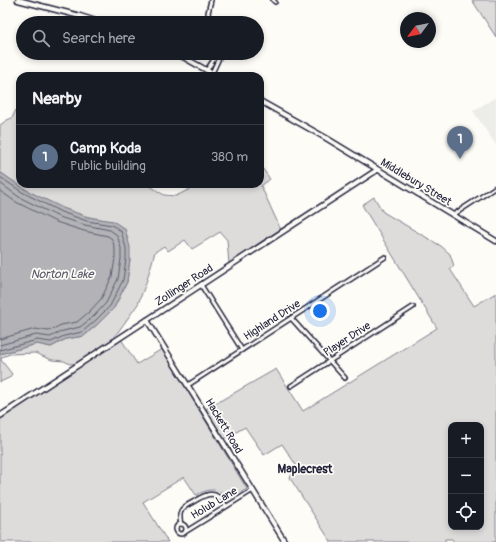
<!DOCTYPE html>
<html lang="en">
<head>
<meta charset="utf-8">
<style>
	body { margin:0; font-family:Pangolin,sans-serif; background:#242831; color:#f1f3f6 }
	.controls { position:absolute; right:12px; bottom:12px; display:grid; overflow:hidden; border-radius:8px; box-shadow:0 2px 6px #0003 }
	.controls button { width:36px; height:36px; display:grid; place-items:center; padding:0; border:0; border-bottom:1px solid #363941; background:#171b24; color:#f1f3f6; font:20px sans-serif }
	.compass { position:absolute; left:400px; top:12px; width:36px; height:36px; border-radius:50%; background:#171b24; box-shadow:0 2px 6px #0003; rotate:238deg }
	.you { position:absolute; left:320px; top:311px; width:14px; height:14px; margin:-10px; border:3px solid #fff; border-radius:50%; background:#1a73e8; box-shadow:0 0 0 6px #1a73e833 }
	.badge { display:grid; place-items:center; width:26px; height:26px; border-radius:50%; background:#9495a2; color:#fff; font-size:13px; font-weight:700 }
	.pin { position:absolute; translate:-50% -33px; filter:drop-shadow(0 1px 2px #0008) }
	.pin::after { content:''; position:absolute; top:21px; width:14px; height:12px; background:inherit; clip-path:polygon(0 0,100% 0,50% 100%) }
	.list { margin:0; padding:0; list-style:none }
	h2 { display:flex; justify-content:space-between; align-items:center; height:52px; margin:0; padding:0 16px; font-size:17px }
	h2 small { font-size:13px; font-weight:400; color:#9ea1a6 }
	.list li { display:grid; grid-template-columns:26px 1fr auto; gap:12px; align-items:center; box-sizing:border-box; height:64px; padding:0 16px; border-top:1px solid #363941 }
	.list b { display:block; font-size:15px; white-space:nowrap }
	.list p { margin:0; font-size:13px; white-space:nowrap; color:#9ea1a6 }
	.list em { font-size:13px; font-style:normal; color:#9ea1a6 }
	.icon { flex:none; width:22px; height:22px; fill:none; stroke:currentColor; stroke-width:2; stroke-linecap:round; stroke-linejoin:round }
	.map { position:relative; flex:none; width:496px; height:542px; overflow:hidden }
	.search { position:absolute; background:#171b24; box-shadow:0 2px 6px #0003; left:16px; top:16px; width:248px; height:44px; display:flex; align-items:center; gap:10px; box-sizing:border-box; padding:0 14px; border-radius:22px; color:#9ea1a6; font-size:15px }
	.panel { position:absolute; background:#171b24; box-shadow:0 2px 6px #0003; left:16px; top:72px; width:248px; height:116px; border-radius:12px }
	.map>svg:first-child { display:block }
	.built { fill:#ecece9 }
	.green { fill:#dddcdb; stroke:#807f8b; fill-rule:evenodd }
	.water { fill:#b2b2b7; stroke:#787885 }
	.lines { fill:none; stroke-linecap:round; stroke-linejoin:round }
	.shore { stroke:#5c5c6d; stroke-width:1 }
	.street-casing { stroke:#22223b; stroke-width:6 }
	.secondary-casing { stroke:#22223b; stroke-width:7 }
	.street { stroke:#fdfcf7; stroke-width:3 }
	.secondary { stroke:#fdfcf7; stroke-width:4 }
	.labels { text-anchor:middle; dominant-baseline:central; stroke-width:3.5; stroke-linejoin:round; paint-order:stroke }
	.street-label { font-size:11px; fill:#22223b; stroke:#fdfcf7 }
	.water-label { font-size:12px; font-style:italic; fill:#545466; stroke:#fdfcf7 }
	.neighbourhood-label { font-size:12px; font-weight:bold; fill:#22223b; stroke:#fdfcf7 }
</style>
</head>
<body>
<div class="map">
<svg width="496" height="542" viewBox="0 0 496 542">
	<rect width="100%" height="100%" fill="#fdfcf7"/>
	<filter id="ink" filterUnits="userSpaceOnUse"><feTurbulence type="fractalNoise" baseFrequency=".025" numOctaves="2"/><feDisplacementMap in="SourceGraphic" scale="8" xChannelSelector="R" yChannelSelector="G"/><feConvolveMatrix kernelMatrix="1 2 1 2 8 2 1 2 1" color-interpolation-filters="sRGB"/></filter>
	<g filter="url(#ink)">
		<path class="built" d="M 496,97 L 496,145 L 473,111 Z"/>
		<g class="green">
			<path d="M 472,0 L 496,0 L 496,37 Z"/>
			<path d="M 20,107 L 20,184 L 147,184 L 164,195 L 176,196 L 200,184 L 260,184 L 260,165 L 270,179 L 261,186 L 281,230 L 229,264 L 227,240 L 220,232 L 192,249 L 185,240 L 168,251 L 164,246 L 155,252 L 146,283 L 138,304 L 118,332 L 110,341 L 78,363 L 70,364 L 64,361 L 52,360 L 35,353 L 10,354 L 2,357 L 1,360 L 12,374 L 9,378 L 0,382 L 0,354 L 37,344 L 51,347 L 66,339 L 84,336 L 99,323 L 114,308 L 127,282 L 130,259 L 113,221 C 105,220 97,219 89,217 C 56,210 27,191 0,172 L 0,125 L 7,120 L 12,118 L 16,110 Z"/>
			<path d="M 374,197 L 383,212 L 441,246 L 450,254 L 454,266 L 450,269 L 474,306 L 496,293 L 496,542 L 454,542 L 452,539 L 445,539 L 445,542 L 331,542 L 290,478 L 296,465 L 282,444 L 264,455 L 245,427 L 224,439 L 206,409 L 276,369 L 303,411 L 437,328 L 362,205 ZM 451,425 L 481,425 L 481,527 L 451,527 Z"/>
			<path d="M 121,339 L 137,364 L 162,349 L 247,489 L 228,500 C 217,487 211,488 196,495 L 184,477 L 143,502 L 168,542 L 0,542 L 0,416 Z"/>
		</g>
		<path class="water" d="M 0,172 L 24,189 L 63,208 L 88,217 L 113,221 L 125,229 L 130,247 L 130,259 L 127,282 L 114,308 L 99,323 L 84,336 L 66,339 L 51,347 L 37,344 L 0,354 Z"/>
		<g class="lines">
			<g class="shore">
				<path d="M 0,177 L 22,192 L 61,212 L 87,221 L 112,225 L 121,231 L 126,248 L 126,259 L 123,280 L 110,306 L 96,320 L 82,332 L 64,336 L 51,342 L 37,340 L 0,350"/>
				<path d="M 0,183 L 19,197 L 59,217 L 85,225 L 110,230 L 117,235 L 121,248 L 121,259 L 118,279 L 106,303 L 93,317 L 80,327 L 63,331 L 50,337 L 36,335 L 0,345"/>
				<path d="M 0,191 L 16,202 L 56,222 L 84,231 L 108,236 L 112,239 L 115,249 L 115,258 L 112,277 L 101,299 L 89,312 L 77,322 L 61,325 L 49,331 L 35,329 L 0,339"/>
			</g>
			<defs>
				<g id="street">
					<path d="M 273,0 L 275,2"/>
					<path d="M 211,23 L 208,13 L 211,0"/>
					<path d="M 207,70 L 218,53"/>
					<path d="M 212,73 L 219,58 L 220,53"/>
					<path d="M 453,215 L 496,187"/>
					<path d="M 201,285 L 242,350"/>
					<path d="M 291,318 L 345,378"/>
					<path d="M 188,385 L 385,257"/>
					<path d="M 291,386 L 413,307"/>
					<path d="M 181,524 C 180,520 179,515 181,511 C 183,507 189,504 193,502 C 207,493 216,489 226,506"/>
					<circle cx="181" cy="529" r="5"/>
					<path d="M 185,532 L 253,490"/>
				</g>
				<g id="secondary">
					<path d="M 18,0 L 80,16 L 102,23"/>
					<path d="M 176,53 L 217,76"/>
					<path d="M 260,101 L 326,138 L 496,241"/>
					<path d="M 147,320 L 285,542"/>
					<path d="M 0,416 L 377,170"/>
				</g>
			</defs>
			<use href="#street" class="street-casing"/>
			<use href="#secondary" class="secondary-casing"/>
			<use href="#street" class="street"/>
			<use href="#secondary" class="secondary"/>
		</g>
	</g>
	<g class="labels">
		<g class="street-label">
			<text transform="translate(416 182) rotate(31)">Middlebury Street</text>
			<text transform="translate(184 285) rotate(-33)">Zollinger Road</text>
			<text transform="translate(272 320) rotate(-33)">Highland Drive</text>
			<text transform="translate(347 339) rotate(-33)">Player Drive</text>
			<text transform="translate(224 426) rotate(59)">Hackett Road</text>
			<text transform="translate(214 503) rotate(-31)">Holub Lane</text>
		</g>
		<g class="water-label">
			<text x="62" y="274">Norton Lake</text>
		</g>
		<g class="neighbourhood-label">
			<text x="305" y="469">Maplecrest</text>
		</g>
	</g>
</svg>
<div class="controls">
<button>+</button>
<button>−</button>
<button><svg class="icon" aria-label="locate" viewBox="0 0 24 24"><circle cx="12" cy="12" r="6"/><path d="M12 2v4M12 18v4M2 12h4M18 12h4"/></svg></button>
</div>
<svg class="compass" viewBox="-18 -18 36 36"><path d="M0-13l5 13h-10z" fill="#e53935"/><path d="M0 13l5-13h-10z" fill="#9ea1a6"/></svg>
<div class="you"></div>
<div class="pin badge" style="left:460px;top:159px;background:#5c6f8a">1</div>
<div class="search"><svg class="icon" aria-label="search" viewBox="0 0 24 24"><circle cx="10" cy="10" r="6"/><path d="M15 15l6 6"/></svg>Search here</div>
<section class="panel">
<h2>Nearby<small></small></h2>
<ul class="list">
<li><span class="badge" style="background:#5c6f8a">1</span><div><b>Camp Koda</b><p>Public building</p></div><em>380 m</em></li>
</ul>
</section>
</div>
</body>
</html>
